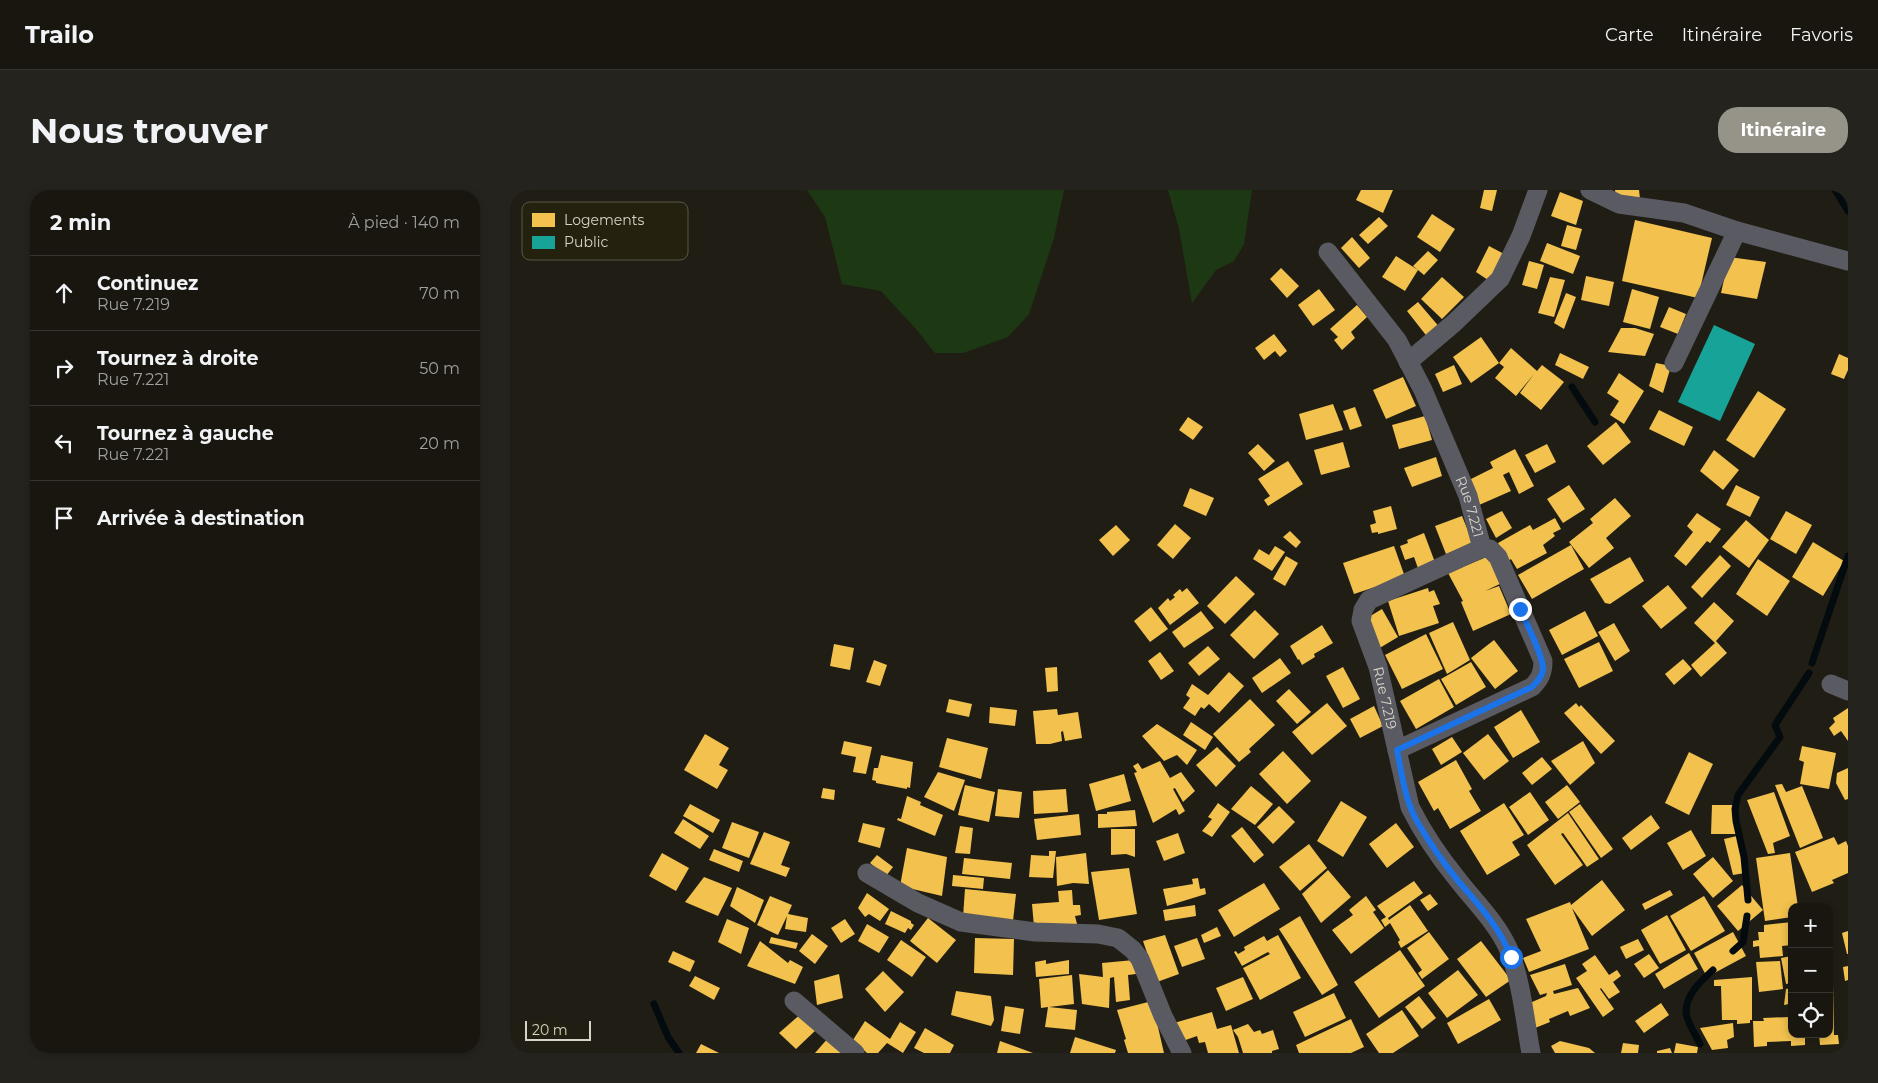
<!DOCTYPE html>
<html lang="fr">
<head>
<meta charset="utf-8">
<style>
	body { margin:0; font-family:Montserrat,sans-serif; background:#25231d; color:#f1f3f6 }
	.controls { position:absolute; right:15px; bottom:15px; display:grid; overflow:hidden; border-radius:10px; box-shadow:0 2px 8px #0003 }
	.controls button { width:45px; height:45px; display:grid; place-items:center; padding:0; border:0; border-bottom:1px solid #36352f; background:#18160f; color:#f1f3f6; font:25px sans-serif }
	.scale { position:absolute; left:15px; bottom:12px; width:66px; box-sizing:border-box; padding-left:5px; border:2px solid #d6d4c8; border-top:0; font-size:14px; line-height:18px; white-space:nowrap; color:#d6d4c8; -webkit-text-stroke:4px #25210f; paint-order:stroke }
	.stop { position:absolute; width:15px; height:15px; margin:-11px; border:4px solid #1a73e8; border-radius:50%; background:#fff }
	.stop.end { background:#1a73e8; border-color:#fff; box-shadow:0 1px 5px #0008 }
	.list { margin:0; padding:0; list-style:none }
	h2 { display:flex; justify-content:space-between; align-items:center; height:65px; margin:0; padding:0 20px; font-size:21px }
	h2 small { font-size:16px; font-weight:400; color:#9f9f9e }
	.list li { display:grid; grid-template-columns:32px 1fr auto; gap:15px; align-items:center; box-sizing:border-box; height:75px; padding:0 20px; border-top:1px solid #36352f }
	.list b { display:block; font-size:19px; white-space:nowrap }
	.list p { margin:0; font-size:16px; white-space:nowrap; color:#9f9f9e }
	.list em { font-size:16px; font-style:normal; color:#9f9f9e }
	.icon { flex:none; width:28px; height:28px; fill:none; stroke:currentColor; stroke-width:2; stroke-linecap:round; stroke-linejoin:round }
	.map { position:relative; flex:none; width:1338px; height:863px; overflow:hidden; border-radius:20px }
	header { display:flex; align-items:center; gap:30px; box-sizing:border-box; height:70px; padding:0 25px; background:#18160f; border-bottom:1px solid #36352f }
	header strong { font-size:24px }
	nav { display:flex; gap:28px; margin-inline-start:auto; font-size:18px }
	.intro { display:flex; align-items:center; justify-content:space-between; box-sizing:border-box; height:120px; padding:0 30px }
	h1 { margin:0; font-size:35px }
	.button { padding:12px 22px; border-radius:20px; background:#969489; color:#fff; font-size:18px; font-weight:700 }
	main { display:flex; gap:30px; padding:0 30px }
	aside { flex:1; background:#18160f; border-radius:20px; box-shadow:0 2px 8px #0003 }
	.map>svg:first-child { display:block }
	.green { fill:#1d3913 }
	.homes { fill:#f2c14e }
	.public { fill:#17a398 }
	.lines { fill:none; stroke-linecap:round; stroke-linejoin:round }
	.stream { stroke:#040b0f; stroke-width:7 }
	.minor { stroke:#5a5a63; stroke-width:19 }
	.route { stroke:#1a73e8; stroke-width:6 }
	.labels { text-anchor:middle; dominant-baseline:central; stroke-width:5; stroke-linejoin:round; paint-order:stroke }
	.street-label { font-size:14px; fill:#d6d4c8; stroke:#25210f }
	.key { fill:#25210f; stroke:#5a5746; stroke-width:1 }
	.key-label { font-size:14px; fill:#d6d4c8 }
</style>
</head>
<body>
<header>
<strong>Trailo</strong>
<nav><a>Carte</a><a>Itinéraire</a><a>Favoris</a></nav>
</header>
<div class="intro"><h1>Nous trouver</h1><a class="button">Itinéraire</a></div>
<main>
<aside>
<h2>2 min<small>À pied · 140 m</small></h2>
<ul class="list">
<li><svg class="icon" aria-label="ahead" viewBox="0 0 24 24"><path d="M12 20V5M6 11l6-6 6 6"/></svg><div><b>Continuez</b><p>Rue 7.219</p></div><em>70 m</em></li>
<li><svg class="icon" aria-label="right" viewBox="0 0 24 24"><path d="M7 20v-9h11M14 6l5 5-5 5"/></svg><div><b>Tournez à droite</b><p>Rue 7.221</p></div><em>50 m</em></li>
<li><svg class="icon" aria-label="left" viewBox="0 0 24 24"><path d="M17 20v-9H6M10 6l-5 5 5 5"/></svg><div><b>Tournez à gauche</b><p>Rue 7.221</p></div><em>20 m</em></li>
<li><svg class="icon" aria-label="arrive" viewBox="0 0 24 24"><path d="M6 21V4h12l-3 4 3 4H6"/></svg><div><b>Arrivée à destination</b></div></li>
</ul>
</aside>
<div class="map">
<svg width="1338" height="863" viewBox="0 0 1338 863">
	<rect width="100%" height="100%" fill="#201e14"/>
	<g class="green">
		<path d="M 297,0 L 554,0 L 544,48 L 519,124 L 498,147 L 453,163 L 425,163 L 406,139 L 371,101 L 332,94 L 315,27 Z"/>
		<path d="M 658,0 L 742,0 L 734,54 L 724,71 L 706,80 L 682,113 L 669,39 Z"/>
	</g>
	<g class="homes">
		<path d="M 851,0 L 883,0 L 873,23 L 846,10 Z"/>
		<path d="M 974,0 L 987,0 L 982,21 L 970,18 Z"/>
		<path d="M 1105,0 L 1129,0 L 1130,9 L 1106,10 Z"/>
		<path d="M 1050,2 L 1073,11 L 1066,35 L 1041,26 Z"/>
		<path d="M 922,24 L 945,39 L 930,62 L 907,47 Z"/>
		<path d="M 869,27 L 878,36 L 858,54 L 849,45 Z"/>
		<path d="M 1125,30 L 1202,48 L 1188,108 L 1112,91 Z"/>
		<path d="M 1057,35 L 1072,39 L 1066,60 L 1051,56 Z"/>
		<path d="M 842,47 L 860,68 L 849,78 L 831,58 Z"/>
		<path d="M 1037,53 L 1070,66 L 1063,84 L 1030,71 Z"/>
		<path d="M 979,56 L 996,65 L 981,92 L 966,82 Z"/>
		<path d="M 918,61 L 928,70 L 914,85 L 908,80 L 895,101 L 872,87 L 886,66 L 908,80 L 903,76 Z"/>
		<path d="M 1219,67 L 1256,72 L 1247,109 L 1211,103 Z"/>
		<path d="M 1019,71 L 1034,75 L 1027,99 L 1012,95 Z"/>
		<path d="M 771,78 L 789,96 L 777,108 L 760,89 Z"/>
		<path d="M 1076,86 L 1104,92 L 1099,116 L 1071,110 Z"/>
		<path d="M 932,87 L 954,107 L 932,129 L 911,109 Z"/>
		<path d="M 1040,87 L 1055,90 L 1044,127 L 1028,123 Z"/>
		<path d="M 809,99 L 825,120 L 803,136 L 788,115 Z"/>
		<path d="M 1122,99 L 1149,107 L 1140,139 L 1113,132 Z"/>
		<path d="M 1056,103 L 1066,107 L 1054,139 L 1044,133 Z"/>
		<path d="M 908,112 L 931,139 L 919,149 L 897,121 Z"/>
		<path d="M 847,115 L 857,127 L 841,142 L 845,148 L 832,160 L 824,150 L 828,147 L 820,139 Z"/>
		<path d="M 1159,117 L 1176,124 L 1168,144 L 1150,137 Z"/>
		<path d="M 1111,138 L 1125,138 L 1144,144 L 1135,166 L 1098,162 Z"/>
		<path d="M 764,144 L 777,161 L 770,167 L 765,161 L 754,170 L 745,158 Z"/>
		<path d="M 971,147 L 989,173 L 961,193 L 943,167 Z"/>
		<path d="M 1001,158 L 1027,181 L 1032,175 L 1054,192 L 1031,220 L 1010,203 L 1024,184 L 1006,206 L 985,188 L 994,177 L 989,173 Z"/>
		<path d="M 1050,163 L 1079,177 L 1073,189 L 1045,175 Z"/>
		<path d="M 1329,164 L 1338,168 L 1338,180 L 1334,189 L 1321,184 Z"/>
		<path d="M 1146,173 L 1161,176 L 1153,203 L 1139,196 Z"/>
		<path d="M 944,175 L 952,194 L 933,202 L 925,184 Z"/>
		<path d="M 1109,183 L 1134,201 L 1114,234 L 1100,225 L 1109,211 L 1097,203 Z"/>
		<path d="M 893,187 L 906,216 L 876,229 L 863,200 Z"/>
		<path d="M 1248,201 L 1276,219 L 1244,268 L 1216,250 Z"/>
		<path d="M 823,214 L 833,240 L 796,250 L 789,224 Z"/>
		<path d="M 845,217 L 852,236 L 840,240 L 833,221 Z"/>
		<path d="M 1149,220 L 1183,237 L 1174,256 L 1139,239 Z"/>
		<path d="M 915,226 L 922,250 L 889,259 L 882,235 Z"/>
		<path d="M 678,227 L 693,237 L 683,250 L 669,240 Z"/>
		<path d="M 1106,232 L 1121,252 L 1093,275 L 1077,256 Z"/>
		<path d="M 833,252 L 840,277 L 811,285 L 804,260 Z"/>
		<path d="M 748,254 L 765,271 L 754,281 L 738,263 Z"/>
		<path d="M 1037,254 L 1046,272 L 1025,283 L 1015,265 Z"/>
		<path d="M 1005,259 L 1024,296 L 1009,304 L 999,282 L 993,285 L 1001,301 L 969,315 L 957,291 L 983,278 L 980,272 Z"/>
		<path d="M 1204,260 L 1229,280 L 1213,300 L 1190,281 Z"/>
		<path d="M 926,267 L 932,286 L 902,297 L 894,278 Z"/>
		<path d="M 778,271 L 793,294 L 758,316 L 754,310 L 760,306 L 748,289 Z"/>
		<path d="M 1059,295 L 1075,319 L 1053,333 L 1037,309 Z"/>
		<path d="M 1226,295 L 1250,307 L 1240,327 L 1216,315 Z"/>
		<path d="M 680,298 L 704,308 L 696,326 L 673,316 Z"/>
		<path d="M 1105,308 L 1121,326 L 1096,348 L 1104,358 L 1079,378 L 1059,352 L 1083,333 L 1080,329 Z"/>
		<path d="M 881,316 L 887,339 L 868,344 L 868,342 L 862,343 L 860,335 L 866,333 L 863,321 Z"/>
		<path d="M 992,321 L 1002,338 L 986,348 L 976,329 Z"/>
		<path d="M 1276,321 L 1302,335 L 1286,364 L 1260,349 Z"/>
		<path d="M 1187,323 L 1211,339 L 1200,353 L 1197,351 L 1176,376 L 1164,366 L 1183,342 L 1177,336 Z"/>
		<path d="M 952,326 L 963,353 L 936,364 L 925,336 Z"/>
		<path d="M 1045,328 L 1051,339 L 1043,343 L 1045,346 L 1033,355 L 1037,363 L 1007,379 L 1001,369 L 998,371 L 988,353 L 1020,335 L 1023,340 Z"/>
		<path d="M 1236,330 L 1259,350 L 1239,378 L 1212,357 Z"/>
		<path d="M 665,334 L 681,348 L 663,369 L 647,355 Z"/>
		<path d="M 606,335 L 620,350 L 603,366 L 589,350 Z"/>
		<path d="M 780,341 L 791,352 L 786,358 L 773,347 Z"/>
		<path d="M 914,343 L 926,375 L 909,381 L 904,367 L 895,370 L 890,356 L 898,353 L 897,350 Z"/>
		<path d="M 1303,352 L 1334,371 L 1313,406 L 1282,387 Z"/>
		<path d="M 1061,355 L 1074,379 L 1022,409 L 1008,385 Z"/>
		<path d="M 765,356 L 775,362 L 762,381 L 743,369 L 749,359 L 759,365 Z"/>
		<path d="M 884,356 L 895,387 L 844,404 L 833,373 Z"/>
		<path d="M 1210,365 L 1221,376 L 1192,408 L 1181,397 Z"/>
		<path d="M 776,366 L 788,373 L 775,396 L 763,389 Z"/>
		<path d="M 979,366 L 992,393 L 975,401 L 989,396 L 1001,424 L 963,441 L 951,412 L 953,411 L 938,383 Z"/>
		<path d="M 1120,367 L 1134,391 L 1100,414 L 1095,413 L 1080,389 Z"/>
		<path d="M 1248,369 L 1280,391 L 1257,426 L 1226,404 Z"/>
		<path d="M 726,386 L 745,404 L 715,434 L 697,416 Z"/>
		<path d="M 1158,395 L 1177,418 L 1151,439 L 1132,416 Z"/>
		<path d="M 677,398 L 689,413 L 660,435 L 648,418 L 658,408 L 660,411 L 665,407 L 663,405 L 670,399 L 672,402 Z"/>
		<path d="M 918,398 L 919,402 L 924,400 L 930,414 L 923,416 L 929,433 L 889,446 L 878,411 Z"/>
		<path d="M 1204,412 L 1224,431 L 1206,451 L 1217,463 L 1191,487 L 1181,475 L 1205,453 L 1184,433 Z"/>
		<path d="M 641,417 L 658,439 L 640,452 L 624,431 Z"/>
		<path d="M 872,419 L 888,447 L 868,459 L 852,431 Z"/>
		<path d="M 745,420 L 769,444 L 744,469 L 720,445 Z"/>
		<path d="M 691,421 L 704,438 L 674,458 L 662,442 Z"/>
		<path d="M 1075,421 L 1088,446 L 1052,465 L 1039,440 Z"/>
		<path d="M 943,432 L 960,470 L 937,484 L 919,443 Z"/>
		<path d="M 1104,433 L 1120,461 L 1105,471 L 1088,442 Z"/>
		<path d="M 812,435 L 823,453 L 804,464 L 805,467 L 792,475 L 789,469 L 788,470 L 780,456 Z"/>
		<path d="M 916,444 L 933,479 L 892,499 L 875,465 Z"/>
		<path d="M 984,450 L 1008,481 L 985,499 L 961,468 Z"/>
		<path d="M 1089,452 L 1103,481 L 1069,498 L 1054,469 Z"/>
		<path d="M 324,454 L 344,458 L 340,480 L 320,476 Z"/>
		<path d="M 698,456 L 710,469 L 689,486 L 678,473 Z"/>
		<path d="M 650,462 L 664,481 L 651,490 L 638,471 Z"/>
		<path d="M 770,468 L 781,483 L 752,503 L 742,488 Z"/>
		<path d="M 1173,469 L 1182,479 L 1164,495 L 1155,484 Z"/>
		<path d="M 364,470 L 377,475 L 370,496 L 356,492 Z"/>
		<path d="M 961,472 L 976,497 L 946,515 L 931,489 Z"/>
		<path d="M 547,477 L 548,501 L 537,502 L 535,478 Z"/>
		<path d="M 833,477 L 850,509 L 833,518 L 816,486 Z"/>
		<path d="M 719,482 L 734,496 L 709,523 L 699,514 L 694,519 L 691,517 L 685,526 L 673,518 L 680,508 L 676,505 L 682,494 L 698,505 Z"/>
		<path d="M 929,489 L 944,517 L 906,539 L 890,511 Z"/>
		<path d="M 779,499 L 801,522 L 787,534 L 766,511 Z"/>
		<path d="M 439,509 L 462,514 L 459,527 L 436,522 Z"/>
		<path d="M 740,509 L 765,535 L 739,559 L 741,562 L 729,572 L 703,544 Z"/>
		<path d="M 817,513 L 837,536 L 802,565 L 782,542 Z"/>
		<path d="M 1066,513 L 1069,517 L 1071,515 L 1105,551 L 1091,564 L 1054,523 Z"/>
		<path d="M 864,516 L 873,536 L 850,548 L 840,529 Z"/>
		<path d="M 480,517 L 507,520 L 505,536 L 479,533 Z"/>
		<path d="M 1338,518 L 1338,551 L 1331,541 L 1324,546 L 1319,538 L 1325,532 L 1323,528 Z"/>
		<path d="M 547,519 L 548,525 L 568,522 L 572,548 L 555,551 L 553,541 L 551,542 L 552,551 L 540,554 L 526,554 L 523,521 Z"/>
		<path d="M 1011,520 L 1030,552 L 1003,568 L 984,537 Z"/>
		<path d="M 681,532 L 703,547 L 695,560 L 673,545 Z"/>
		<path d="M 647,534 L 687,560 L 677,575 L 667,565 L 654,571 L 632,546 Z"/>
		<path d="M 195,544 L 219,558 L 209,575 L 218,580 L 207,599 L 174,580 Z"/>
		<path d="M 978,544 L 999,571 L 974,590 L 953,563 Z"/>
		<path d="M 942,547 L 952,562 L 931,575 L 922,559 Z"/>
		<path d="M 437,548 L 478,558 L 471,589 L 429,577 Z"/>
		<path d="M 334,551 L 362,557 L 356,584 L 343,582 L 346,567 L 331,564 Z"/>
		<path d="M 1073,551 L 1085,573 L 1060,595 L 1041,571 Z"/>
		<path d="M 1292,556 L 1326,563 L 1319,599 L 1290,594 L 1294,572 L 1289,570 Z"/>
		<path d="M 707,557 L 726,576 L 706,597 L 686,575 Z"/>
		<path d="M 773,561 L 801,591 L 777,614 L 749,584 Z"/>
		<path d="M 1179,562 L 1203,574 L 1179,625 L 1155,613 Z"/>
		<path d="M 371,565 L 403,572 L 400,598 L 397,597 L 397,599 L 366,593 L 366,591 L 362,590 L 364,578 L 368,578 Z"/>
		<path d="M 1032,567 L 1042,579 L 1022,595 L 1012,583 Z"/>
		<path d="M 946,570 L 962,599 L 959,601 L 971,621 L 940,639 L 928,618 L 924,621 L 908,592 Z"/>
		<path d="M 650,571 L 660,588 L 671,582 L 685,601 L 673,612 L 665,598 L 663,599 L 675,621 L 669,625 L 666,619 L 643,633 L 624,583 L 627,582 L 623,576 L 628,573 L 632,579 Z"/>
		<path d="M 1338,578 L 1338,609 L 1335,610 L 1326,593 L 1327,583 Z"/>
		<path d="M 428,582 L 455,590 L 444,621 L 414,607 Z"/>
		<path d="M 614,584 L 621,611 L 586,621 L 579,594 Z"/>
		<path d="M 1272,594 L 1276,602 L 1292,596 L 1313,648 L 1290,658 L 1265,595 Z"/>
		<path d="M 455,595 L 485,602 L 479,632 L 448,625 Z"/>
		<path d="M 1057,595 L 1070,612 L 1048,629 L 1035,612 Z"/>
		<path d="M 741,596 L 763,614 L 745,635 L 721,619 Z"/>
		<path d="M 313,598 L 325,600 L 324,610 L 311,608 Z"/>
		<path d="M 488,599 L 512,602 L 509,628 L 485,626 Z"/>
		<path d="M 556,599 L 558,622 L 524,624 L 523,601 Z"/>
		<path d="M 1020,602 L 1039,630 L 1018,645 L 999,617 Z"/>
		<path d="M 1264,602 L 1280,646 L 1263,653 L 1265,663 L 1258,664 L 1237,610 Z"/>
		<path d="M 397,606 L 411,612 L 410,615 L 433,625 L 425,646 L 387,630 L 388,628 L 391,629 Z"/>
		<path d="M 831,611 L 857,627 L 833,667 L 807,651 Z"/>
		<path d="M 708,613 L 720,622 L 702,647 L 692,641 L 702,629 L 698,627 Z"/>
		<path d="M 994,613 L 1014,645 L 1002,652 L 1010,665 L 977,685 L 950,641 Z"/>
		<path d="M 180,614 L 210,630 L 203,643 L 173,626 Z"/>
		<path d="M 1070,614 L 1103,659 L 1091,668 L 1059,622 Z"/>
		<path d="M 1202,615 L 1228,615 L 1227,644 L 1201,644 Z"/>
		<path d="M 769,616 L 785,632 L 763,654 L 747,637 Z"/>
		<path d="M 625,620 L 627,636 L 588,638 L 588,624 L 597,624 L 597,622 Z"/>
		<path d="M 1058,623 L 1089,669 L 1077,677 L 1053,643 L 1051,644 L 1073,675 L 1045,695 L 1017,655 Z"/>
		<path d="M 569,624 L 571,645 L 527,650 L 524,629 Z"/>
		<path d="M 1141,625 L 1150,638 L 1121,660 L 1112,648 Z"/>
		<path d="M 173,629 L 199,646 L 190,659 L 164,643 Z"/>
		<path d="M 222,632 L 249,642 L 239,668 L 212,658 Z"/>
		<path d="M 353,633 L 375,638 L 370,658 L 348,652 Z"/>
		<path d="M 886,633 L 904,657 L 877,678 L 859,654 Z"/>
		<path d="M 450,636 L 463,638 L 460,664 L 445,663 Z"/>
		<path d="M 732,637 L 754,665 L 744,673 L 721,646 Z"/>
		<path d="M 601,639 L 625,639 L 625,667 L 616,664 L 601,665 Z"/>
		<path d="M 1181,640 L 1196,666 L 1173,680 L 1157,653 Z"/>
		<path d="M 254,642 L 280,652 L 271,675 L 280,678 L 276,687 L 240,674 Z"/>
		<path d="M 668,643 L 675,663 L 654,671 L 646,651 Z"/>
		<path d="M 1227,646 L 1235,683 L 1223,685 L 1214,649 Z"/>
		<path d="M 1324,647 L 1328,655 L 1336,651 L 1338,656 L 1338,683 L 1322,690 L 1324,693 L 1302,702 L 1285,662 Z"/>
		<path d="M 799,654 L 817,678 L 790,701 L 769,677 Z"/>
		<path d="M 397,658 L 437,667 L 432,706 L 390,696 Z"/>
		<path d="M 204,659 L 233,671 L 229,682 L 199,670 Z"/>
		<path d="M 539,661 L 546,661 L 543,688 L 519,687 L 521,665 L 539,666 Z"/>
		<path d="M 152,663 L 179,678 L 166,701 L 139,686 Z"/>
		<path d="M 576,663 L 579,694 L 563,693 L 547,696 L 546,667 Z"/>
		<path d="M 1280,663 L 1288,717 L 1282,717 L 1282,727 L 1255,731 L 1246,668 Z"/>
		<path d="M 367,665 L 383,677 L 376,686 L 360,673 Z"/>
		<path d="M 1203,667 L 1223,691 L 1203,708 L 1183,684 Z"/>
		<path d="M 454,668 L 502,673 L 500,689 L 452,684 Z"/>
		<path d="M 619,678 L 627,724 L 589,730 L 581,682 Z"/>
		<path d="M 818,680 L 841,707 L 811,733 L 792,704 Z"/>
		<path d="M 443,685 L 474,688 L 473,699 L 442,696 Z"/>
		<path d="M 194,687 L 222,698 L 208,726 L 175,712 Z"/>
		<path d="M 688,688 L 690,699 L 695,698 L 696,704 L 657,716 L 653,699 L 683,694 L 682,689 Z"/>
		<path d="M 1092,690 L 1115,720 L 1082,746 L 1062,718 L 1079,759 L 1019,782 L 1013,768 L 1031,761 L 1016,729 L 1060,712 L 1061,715 Z"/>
		<path d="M 904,691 L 913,703 L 878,728 L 879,730 L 900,715 L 918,741 L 891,758 L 888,752 L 890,750 L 880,733 L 875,737 L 871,730 L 876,727 L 867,716 Z"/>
		<path d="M 754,693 L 770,719 L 724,747 L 708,720 Z"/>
		<path d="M 1232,695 L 1253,720 L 1228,741 L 1207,716 Z"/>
		<path d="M 227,697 L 254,710 L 245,733 L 220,716 Z"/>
		<path d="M 455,699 L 506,704 L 503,731 L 453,727 Z"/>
		<path d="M 562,700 L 563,715 L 570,715 L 571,725 L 565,726 L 567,734 L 524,737 L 522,714 L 549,712 L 548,701 Z"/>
		<path d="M 1160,700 L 1163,705 L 1135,720 L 1132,714 Z"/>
		<path d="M 357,703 L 379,719 L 370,731 L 359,724 L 355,727 L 348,718 Z"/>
		<path d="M 920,704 L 928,714 L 918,721 L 910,710 Z"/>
		<path d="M 260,706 L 282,715 L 278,724 L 298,728 L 296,742 L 275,739 L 277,726 L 268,745 L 247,735 Z"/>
		<path d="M 856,706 L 866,720 L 863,722 L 874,738 L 841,764 L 822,740 L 843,725 L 839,720 Z"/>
		<path d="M 1194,706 L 1215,741 L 1181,761 L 1160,726 Z"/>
		<path d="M 685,715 L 686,726 L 655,731 L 653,720 Z"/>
		<path d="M 381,721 L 401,731 L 401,733 L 404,735 L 401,740 L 398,738 L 395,743 L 375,734 Z"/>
		<path d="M 1157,725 L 1176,760 L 1150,774 L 1131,740 Z"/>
		<path d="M 790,726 L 828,795 L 812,805 L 769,739 Z"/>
		<path d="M 418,728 L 446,750 L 427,773 L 400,751 Z"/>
		<path d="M 217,729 L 239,738 L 231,764 L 208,752 Z"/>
		<path d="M 335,729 L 345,744 L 331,753 L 321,738 Z"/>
		<path d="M 1282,732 L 1282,755 L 1272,756 L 1273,766 L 1250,768 L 1249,756 L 1243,757 L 1243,751 L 1249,750 L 1248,742 L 1254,742 L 1254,735 Z"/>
		<path d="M 357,734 L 379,747 L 369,763 L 348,751 Z"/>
		<path d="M 707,737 L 711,746 L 694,753 L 691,745 Z"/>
		<path d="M 1338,741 L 1338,764 L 1337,764 L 1332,743 Z"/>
		<path d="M 919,742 L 939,769 L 912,789 L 908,783 L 912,780 L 897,758 Z"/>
		<path d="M 1223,742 L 1236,766 L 1197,787 L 1184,763 Z"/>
		<path d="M 302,744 L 318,756 L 305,774 L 289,761 Z"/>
		<path d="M 655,745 L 669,784 L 647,792 L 633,751 Z"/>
		<path d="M 768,745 L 791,788 L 750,810 L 733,778 L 760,764 L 758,762 L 732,776 L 724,762 L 726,761 L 728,764 L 735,760 L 734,757 L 754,746 L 757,751 Z"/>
		<path d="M 261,747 L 288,753 L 286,759 L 259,753 Z"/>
		<path d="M 465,748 L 504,749 L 503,785 L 464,783 Z"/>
		<path d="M 687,748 L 695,769 L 672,777 L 664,756 Z"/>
		<path d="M 1128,749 L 1134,760 L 1116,769 L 1110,757 Z"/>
		<path d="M 391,750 L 416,767 L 402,787 L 377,770 Z"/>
		<path d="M 250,751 L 278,773 L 280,770 L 293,777 L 285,794 L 237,776 Z"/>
		<path d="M 971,751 L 1001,790 L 976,807 L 947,769 Z"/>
		<path d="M 890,760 L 915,796 L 869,828 L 844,792 Z"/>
		<path d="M 163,761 L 185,771 L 180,782 L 158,772 Z"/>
		<path d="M 1179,763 L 1188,779 L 1154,799 L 1145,784 Z"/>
		<path d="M 1139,764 L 1149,778 L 1134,788 L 1124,774 Z"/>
		<path d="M 1085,765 L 1099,785 L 1107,780 L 1111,786 L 1103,792 L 1110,802 L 1099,809 L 1091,798 L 1090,799 L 1104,819 L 1093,827 L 1066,788 L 1077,781 L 1072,774 Z"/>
		<path d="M 1282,766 L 1282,793 L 1276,794 L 1271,768 Z"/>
		<path d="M 536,770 L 536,774 L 559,770 L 559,784 L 526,787 L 525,772 Z"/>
		<path d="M 624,770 L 626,784 L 618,785 L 620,810 L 606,812 L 604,787 L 600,788 L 599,818 L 572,814 L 569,784 L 593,787 L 592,773 Z"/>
		<path d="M 1270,771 L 1273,799 L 1249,802 L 1246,772 Z"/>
		<path d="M 1055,774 L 1062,795 L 1043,801 L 1044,804 L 1068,798 L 1080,818 L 1060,826 L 1058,821 L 1039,829 L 1040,832 L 1025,838 L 1015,815 L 1036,806 L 1037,803 L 1030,805 L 1020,785 Z"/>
		<path d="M 1338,776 L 1338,790 L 1335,791 L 1333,777 Z"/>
		<path d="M 948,780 L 968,805 L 937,828 L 918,803 Z"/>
		<path d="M 373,781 L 394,802 L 375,822 L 355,799 Z"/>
		<path d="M 329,784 L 333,808 L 307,815 L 304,791 Z"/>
		<path d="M 562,785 L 564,814 L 539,817 L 567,820 L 565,840 L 535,837 L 538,817 L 531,818 L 529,789 Z"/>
		<path d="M 185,786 L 210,798 L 204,810 L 179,796 Z"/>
		<path d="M 733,787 L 743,809 L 716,821 L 706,798 Z"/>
		<path d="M 1242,787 L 1242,830 L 1240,830 L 1240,833 L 1227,834 L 1227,830 L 1212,830 L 1211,796 L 1204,796 L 1204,790 Z"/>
		<path d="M 1319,794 L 1323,794 L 1324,845 L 1328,845 L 1329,854 L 1310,855 L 1309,844 L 1319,844 Z"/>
		<path d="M 1282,798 L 1282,844 L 1308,845 L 1295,847 L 1295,855 L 1281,856 L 1281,851 L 1257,852 L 1257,856 L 1244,857 L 1243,831 L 1254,831 L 1253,828 L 1280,827 L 1279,814 L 1274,815 L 1276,799 Z"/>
		<path d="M 446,801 L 481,806 L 484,830 L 481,836 L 441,825 Z"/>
		<path d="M 824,803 L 836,828 L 795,847 L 783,822 Z"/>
		<path d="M 909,806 L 926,828 L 912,839 L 895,817 Z"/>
		<path d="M 979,809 L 991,830 L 948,854 L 937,833 Z"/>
		<path d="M 642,811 L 654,863 L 618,863 L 614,850 L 616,849 L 607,820 Z"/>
		<path d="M 1151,813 L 1159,825 L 1134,843 L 1125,831 Z"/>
		<path d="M 495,816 L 514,819 L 510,844 L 491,841 Z"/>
		<path d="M 892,820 L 909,846 L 883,863 L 869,863 L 856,844 Z"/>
		<path d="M 293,822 L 308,838 L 286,859 L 269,843 Z"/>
		<path d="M 702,822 L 707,839 L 721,835 L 729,863 L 698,863 L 695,852 L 689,853 L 687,846 L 670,852 L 664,833 Z"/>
		<path d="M 841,829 L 854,857 L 841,863 L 789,863 L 786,855 Z"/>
		<path d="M 355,831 L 380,849 L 390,832 L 406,842 L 393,863 L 377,853 L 368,863 L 357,863 L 343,850 Z"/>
		<path d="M 1223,833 L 1224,847 L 1217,850 L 1218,858 L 1202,860 L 1190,838 Z"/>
		<path d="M 738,834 L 744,842 L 750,840 L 752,844 L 763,840 L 769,859 L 762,861 L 762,863 L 733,863 L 728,847 L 723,840 Z"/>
		<path d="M 415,838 L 444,855 L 440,863 L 414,863 L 404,858 Z"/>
		<path d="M 319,847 L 338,863 L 305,863 Z"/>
		<path d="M 565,847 L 606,860 L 605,863 L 560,863 Z"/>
		<path d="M 490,851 L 523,863 L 487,863 Z"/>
		<path d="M 1050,851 L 1079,858 L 1085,863 L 1045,863 L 1041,856 Z"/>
		<path d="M 1113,853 L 1129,855 L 1128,863 L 1111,863 Z"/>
		<path d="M 1166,853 L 1188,857 L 1187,863 L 1164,863 Z"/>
		<path d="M 191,854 L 209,863 L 186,863 Z"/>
		<path d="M 1160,858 L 1162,863 L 1147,863 L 1147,861 Z"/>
	</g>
	<path class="public" d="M 1204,135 L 1245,154 L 1210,231 L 1168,212 Z"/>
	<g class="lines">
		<g class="stream">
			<path d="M 1325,0 L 1338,21"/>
			<path d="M 1062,197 L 1085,232"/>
			<path d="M 1302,473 L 1338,366"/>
			<path d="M 1238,710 L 1234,667 L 1226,631 L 1225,619 L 1228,605 L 1270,547 L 1265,535 L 1299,483"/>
			<path d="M 1223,761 L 1233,752 L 1237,726"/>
			<path d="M 144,814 L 158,847 L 169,863"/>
			<path d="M 1190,854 C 1186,845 1177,833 1176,822 C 1176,804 1191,791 1203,780"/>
		</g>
		<g class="minor">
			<path d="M 1080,0 L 1109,14 L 1174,23 L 1227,41 L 1338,71"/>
			<path id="s1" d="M 818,62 L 887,150 L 913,200 L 958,306 L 972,358 L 980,359 L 988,367 L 1033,471 C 1033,483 1030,489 1022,497 L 887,560"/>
			<path d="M 898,172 L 944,133 L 990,89 L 1011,46 L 1028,0"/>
			<path d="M 1164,173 L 1227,41"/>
			<path id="s2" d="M 972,358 L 859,410 L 853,420 L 851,431 L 868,477 L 900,617 C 913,643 930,668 948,690 C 965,712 986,732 998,758 C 1011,788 1015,831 1021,863"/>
			<path d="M 1321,494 L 1338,501"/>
			<path d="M 357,683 L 408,713 L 451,732 L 525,742 L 588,744 L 608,748 L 623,760 L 630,769 L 653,826 L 672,863"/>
			<path d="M 284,811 L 345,863"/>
		</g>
	</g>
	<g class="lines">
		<path class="route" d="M 1001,767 C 990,738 969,715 949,692 C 935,675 919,652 908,633 C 895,611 892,585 887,560 L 1022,497 C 1027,492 1032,487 1033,480 C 1034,467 1016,433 1010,419"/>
	</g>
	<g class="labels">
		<g class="street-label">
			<text stroke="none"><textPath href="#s1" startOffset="294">Rue 7.221</textPath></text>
			<text stroke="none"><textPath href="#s2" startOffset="228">Rue 7.219</textPath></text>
		</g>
	</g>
	<rect x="12" y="12" width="166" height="58" rx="8" class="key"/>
	<rect x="22" y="23" width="23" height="14" fill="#f2c14e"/>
	<rect x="22" y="46" width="23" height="13" fill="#17a398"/>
	<g class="key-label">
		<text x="54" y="35">Logements</text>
		<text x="54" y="57">Public</text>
	</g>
</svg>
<div class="controls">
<button>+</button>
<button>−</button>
<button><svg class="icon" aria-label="locate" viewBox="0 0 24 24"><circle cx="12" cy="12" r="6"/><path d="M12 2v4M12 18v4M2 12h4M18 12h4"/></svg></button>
</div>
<div class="scale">20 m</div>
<div class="stop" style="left:1001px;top:767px"></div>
<div class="stop end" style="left:1010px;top:419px"></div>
</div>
</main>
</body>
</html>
